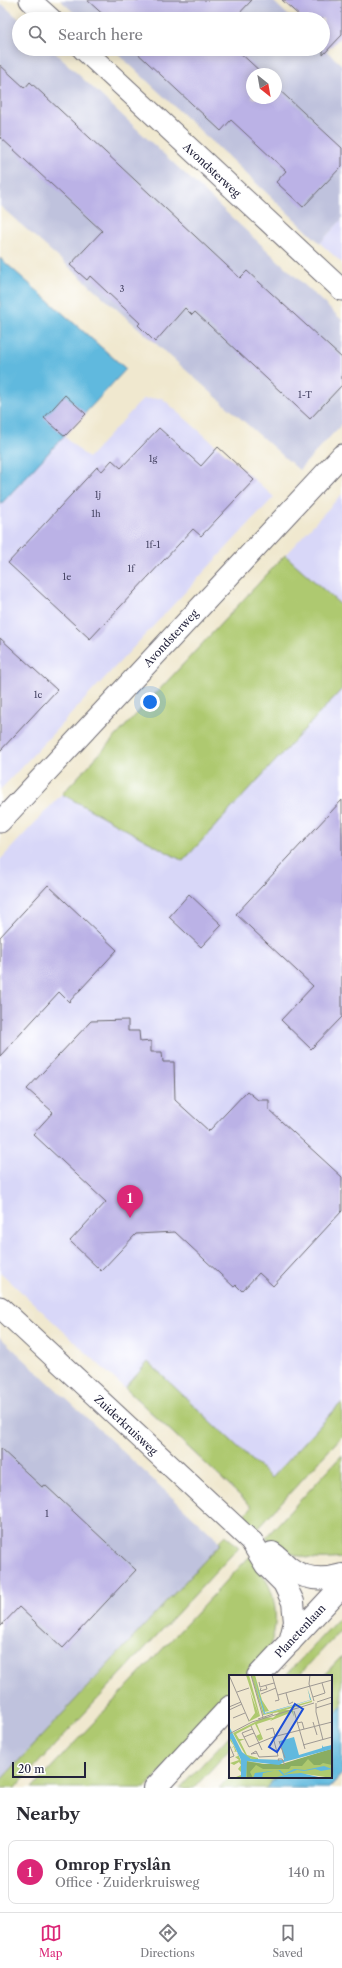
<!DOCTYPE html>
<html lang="en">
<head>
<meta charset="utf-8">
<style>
	body { margin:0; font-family:"Libre Caslon Text",serif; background:#f2f2f3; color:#2b2b33 }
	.compass { position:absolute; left:246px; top:68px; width:36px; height:36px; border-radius:50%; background:#fff; box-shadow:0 2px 10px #0003; rotate:149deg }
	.scale { position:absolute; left:12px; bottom:10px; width:74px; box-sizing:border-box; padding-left:4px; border:2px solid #22223b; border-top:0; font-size:11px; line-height:14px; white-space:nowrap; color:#22223b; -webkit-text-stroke:3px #fff; paint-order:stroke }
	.you { position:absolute; left:150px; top:702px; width:14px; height:14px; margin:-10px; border:3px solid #fff; border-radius:50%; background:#1a73e8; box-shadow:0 0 0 6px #1a73e833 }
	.badge { display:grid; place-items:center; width:26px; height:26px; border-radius:50%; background:#db2777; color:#fff; font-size:13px; font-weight:700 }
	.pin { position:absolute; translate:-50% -33px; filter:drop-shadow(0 1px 2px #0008) }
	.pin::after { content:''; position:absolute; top:21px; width:14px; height:12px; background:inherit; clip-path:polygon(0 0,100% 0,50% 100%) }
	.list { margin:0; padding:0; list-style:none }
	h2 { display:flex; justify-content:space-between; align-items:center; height:52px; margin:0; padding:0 16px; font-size:17px }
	h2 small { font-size:13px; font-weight:400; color:#7c7c81 }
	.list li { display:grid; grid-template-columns:26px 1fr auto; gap:12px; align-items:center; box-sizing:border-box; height:64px; margin:0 8px 8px; padding:0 8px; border:1px solid #e1e1e2; border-radius:8px }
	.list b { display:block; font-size:15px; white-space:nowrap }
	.list p { margin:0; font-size:13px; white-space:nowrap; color:#7c7c81 }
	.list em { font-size:13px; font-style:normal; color:#7c7c81 }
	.icon { flex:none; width:22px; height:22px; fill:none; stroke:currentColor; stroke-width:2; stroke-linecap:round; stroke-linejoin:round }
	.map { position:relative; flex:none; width:342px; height:1788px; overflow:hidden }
	.search { position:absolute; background:#fff; box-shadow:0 2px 10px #0003; left:12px; right:12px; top:12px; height:44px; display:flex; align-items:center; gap:10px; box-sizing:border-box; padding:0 14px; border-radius:22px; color:#7c7c81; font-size:15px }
	.sheet { height:124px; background:#fff }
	nav { display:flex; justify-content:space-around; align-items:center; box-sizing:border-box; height:56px; border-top:1px solid #e1e1e2; background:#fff; font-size:11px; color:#7c7c81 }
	nav a { display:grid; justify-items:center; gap:2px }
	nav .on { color:#db2777 }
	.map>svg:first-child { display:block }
	.built { fill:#d8d7f8 }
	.industrial { fill:#bfc2dd; fill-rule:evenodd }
	.green { fill:#aec96f; stroke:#687655 }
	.water { fill:#61b9de; stroke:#426e8c }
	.building { fill:#bbb2e6 }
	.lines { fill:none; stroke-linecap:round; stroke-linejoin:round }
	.minor-casing { stroke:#6a676f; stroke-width:23 }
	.secondary-casing { stroke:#6a676f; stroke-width:24 }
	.minor { stroke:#fff; stroke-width:21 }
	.secondary { stroke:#fff; stroke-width:22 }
	.labels { text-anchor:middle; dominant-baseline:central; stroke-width:3; stroke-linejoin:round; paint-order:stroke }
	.number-label { font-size:9px; fill:#484666 }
	.street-label { font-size:11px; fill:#22223b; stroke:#fff }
	.inset-road { fill:none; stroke:#9e9994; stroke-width:1 }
	.view { fill:#1d4ed8; fill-opacity:0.15; stroke:#1d4ed8; stroke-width:2 }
	.inset-edge { fill:none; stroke:#22223b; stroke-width:2 }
</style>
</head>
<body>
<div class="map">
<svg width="342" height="1788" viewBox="0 0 342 1788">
	<rect width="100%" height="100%" fill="#fff"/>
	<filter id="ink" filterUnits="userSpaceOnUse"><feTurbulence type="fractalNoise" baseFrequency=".025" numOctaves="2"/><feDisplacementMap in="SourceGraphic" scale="8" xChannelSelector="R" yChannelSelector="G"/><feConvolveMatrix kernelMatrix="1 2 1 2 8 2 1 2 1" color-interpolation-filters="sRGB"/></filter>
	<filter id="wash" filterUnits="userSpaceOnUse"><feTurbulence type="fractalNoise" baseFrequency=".012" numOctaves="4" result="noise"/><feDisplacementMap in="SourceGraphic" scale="16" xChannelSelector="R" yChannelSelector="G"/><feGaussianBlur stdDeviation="0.9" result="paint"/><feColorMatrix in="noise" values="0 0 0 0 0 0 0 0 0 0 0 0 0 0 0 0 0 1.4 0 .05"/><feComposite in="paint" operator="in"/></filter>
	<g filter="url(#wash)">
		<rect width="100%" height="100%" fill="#f0e8cf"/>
		<g class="built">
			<path d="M 342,219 L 342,263 L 320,243 Z"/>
			<path d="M 162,398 L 274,497 L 0,790 L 0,505 L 64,436 L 88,458 L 143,399 Z"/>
			<path d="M 342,494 L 342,1414 L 256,1506 L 244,1500 L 0,1272 L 0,860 Z"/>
		</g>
		<g class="industrial">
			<path d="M 60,0 L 272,0 L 292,19 L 81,19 Z"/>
			<path d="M 2,4 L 19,19 L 19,49 L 51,49 L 342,320 L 342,424 L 299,470 L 0,206 L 0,6 Z"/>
			<path d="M 323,48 L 342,65 L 342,219 L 320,243 L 113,49 ZM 252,74 L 276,74 L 276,98 L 252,98 Z"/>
			<path d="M 0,1337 L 221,1543 L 0,1781 Z"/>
		</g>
		<g class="green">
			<path d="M 285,555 L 342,606 L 342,689 L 183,861 L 62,794 Z"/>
			<path d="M 148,1362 L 271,1478 L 342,1402 L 342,1436 L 257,1529 L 243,1516 L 252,1507 L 125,1388 Z"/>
			<path d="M 342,1455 L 342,1558 C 309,1562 292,1557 266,1537 Z"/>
			<path d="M 225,1535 L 239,1547 L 15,1788 L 0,1788 L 0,1781 L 221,1543 L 219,1541 Z"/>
			<path d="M 249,1557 C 255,1565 263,1573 267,1582 C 277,1599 278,1627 270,1645 C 265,1657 257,1666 250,1676 L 230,1676 L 230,1697 L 145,1788 L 32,1788 Z"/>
			<path d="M 342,1615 L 342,1629 L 298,1676 L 285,1676 Z"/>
			<path d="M 342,1656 L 342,1706 L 331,1718 L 331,1676 L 323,1676 Z"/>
			<path d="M 230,1735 L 230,1749 L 194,1788 L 180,1788 Z"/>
			<path d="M 230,1776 L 230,1777 L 276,1777 L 266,1788 L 219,1788 Z"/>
		</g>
		<g class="water">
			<path d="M 0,258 L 126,369 L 0,505 Z"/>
			<path d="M 342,1706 L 342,1774 L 329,1788 L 266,1788 L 276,1777 L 331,1777 L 331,1718 Z"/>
		</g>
		<g id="blocks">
			<g class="building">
				<path d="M 87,0 L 252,0 L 234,19 L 108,19 Z"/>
				<path d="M 282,0 L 342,0 L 342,35 L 323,55 L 323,19 L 303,19 Z"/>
				<path d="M 133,49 L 236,49 L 263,74 L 252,74 L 252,98 L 276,98 L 276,87 L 342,148 L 342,166 L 303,207 L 276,182 L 286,171 L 231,120 L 221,131 Z"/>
				<path d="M 0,65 L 25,88 L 30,82 L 240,278 L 247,271 L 342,358 L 342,385 L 310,419 L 195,312 L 192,315 L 185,308 L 155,342 L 138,325 L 140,323 L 90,276 L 87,280 L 70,265 L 102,231 L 0,137 Z"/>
				<path d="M 65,395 L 86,414 L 65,436 L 44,418 Z"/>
				<path d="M 159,428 L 201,466 L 218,447 L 254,480 L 201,536 L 193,529 L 90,639 L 8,563 L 97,467 L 102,471 L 112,460 L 121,468 Z"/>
				<path d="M 0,638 L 57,690 L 0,751 Z"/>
				<path d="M 342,800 L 342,1017 L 311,1049 L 281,1020 L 313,986 L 236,914 Z"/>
				<path d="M 48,885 L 117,950 L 69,1002 L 59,992 L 0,1056 L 0,937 Z"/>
				<path d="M 189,894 L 222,925 L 201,947 L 169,917 Z"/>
				<path d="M 128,1020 L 128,1031 L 139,1031 L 140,1042 L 151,1041 L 151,1052 L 162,1052 L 163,1062 L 174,1062 L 175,1100 L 209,1131 L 247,1091 L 258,1100 L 269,1100 L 269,1110 L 342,1177 L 342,1211 L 273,1286 L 259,1273 L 242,1291 L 236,1285 L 234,1287 L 175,1232 L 136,1234 L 101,1271 L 70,1241 L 106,1202 L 33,1134 L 53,1112 L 27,1089 L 91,1021 Z"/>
				<path d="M 0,1448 L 42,1487 L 45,1485 L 136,1570 L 63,1648 L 19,1607 L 0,1627 Z"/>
			</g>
		</g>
	</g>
	<g filter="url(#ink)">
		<use href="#blocks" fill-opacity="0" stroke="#6a676f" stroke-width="1"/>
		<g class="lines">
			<defs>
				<g id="minor">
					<path d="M 30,0 L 51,19"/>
					<path d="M 83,49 L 342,290"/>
					<path d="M 0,822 L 342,455"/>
					<path d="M 0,1307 L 252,1542"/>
				</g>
				<g id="secondary">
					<path d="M 252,1542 L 266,1565 L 284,1583 L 293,1602 L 295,1622 L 290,1642"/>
					<path d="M 272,1553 C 279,1557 284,1564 291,1569 C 306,1580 325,1580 342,1575"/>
					<path d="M 258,1676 L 342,1586"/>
					<path d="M 155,1788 L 230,1707"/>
				</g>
			</defs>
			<use href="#minor" class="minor-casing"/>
			<use href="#secondary" class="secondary-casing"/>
			<use href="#minor" class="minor"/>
			<use href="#secondary" class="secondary"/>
		</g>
	</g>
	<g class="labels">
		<g class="number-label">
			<text x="122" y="288">3</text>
			<text x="305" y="394">1-T</text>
			<text x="153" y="458">1g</text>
			<text x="98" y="494">1j</text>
			<text x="96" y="513">1h</text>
			<text x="153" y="544">1f-1</text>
			<text x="131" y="568">1f</text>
			<text x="67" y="576">1e</text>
			<text x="38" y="694">1c</text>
			<text x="47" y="1513">1</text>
		</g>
		<g class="street-label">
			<text transform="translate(212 170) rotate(43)">Avondsterweg</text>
			<text transform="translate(171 638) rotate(-47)">Avondsterweg</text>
			<text transform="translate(126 1425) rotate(43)">Zuiderkruisweg</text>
			<text transform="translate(300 1631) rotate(-47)">Planetenlaan</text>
		</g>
	</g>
	<g transform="translate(229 1675)">
		<rect width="103" height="103" fill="#f0e8cf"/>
		<path d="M 17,0 L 20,0 L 31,41 L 19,47 L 26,38 L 21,16 L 30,41 ZM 22,0 L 26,0 L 33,25 L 40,36 L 35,37 L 25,2 L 35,39 L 82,26 L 78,13 L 83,27 L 56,35 L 64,35 L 65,42 L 63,37 L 41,46 L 50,37 L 34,40 ZM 36,42 L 46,43 L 28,49 L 34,64 L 30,66 L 27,61 L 31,59 L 26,49 L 7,59 L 10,64 L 16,64 L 11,66 L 18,80 L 29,83 L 29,85 L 18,83 L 4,58 ZM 0,64 L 2,64 L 13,88 L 12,102 L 9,103 L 7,102 L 12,100 L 12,97 L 9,94 L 12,90 L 9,90 L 12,90 L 10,87 L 5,90 L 1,88 L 10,85 L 6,82 L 9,81 L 8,77 L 4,76 L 6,76 L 5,72 L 2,73 L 5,71 ZM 103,74 L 103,103 L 76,99 L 49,103 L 17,103 L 17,86 L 48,91 Z" fill="#aec96f"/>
		<path d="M 102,74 L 103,90 L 94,88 L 91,90 L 85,90 L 79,84 L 73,91 L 62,91 L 60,94 L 34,94 L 27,90 L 21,97 L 24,103 L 18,103 L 17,86 L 33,89 L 53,89 Z" fill="#8aad62"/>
		<path d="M 25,1 L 36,38 L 81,25 L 79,14 L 82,25 L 35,39 ZM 0,51 L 13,77 L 22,84 L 55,85 L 51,66 L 65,62 L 70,80 L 93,73 L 93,70 L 94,72 L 103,70 L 103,74 L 55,87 L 50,90 L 18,86 L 17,103 L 12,103 L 12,85 L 2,64 L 0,64 ZM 95,91 L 103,94 L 92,96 L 86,94 L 75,96 L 68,95 L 54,100 L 49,95 L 34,98 L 33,103 L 24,103 L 26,98 L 51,95 L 55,99 L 65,94 L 76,95 ZM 72,98 L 94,103 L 44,103 L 60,99 Z" fill="#61b9de"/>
		<path class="inset-road" d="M 0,0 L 20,46M 22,0 L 34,42M 43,0 L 49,21 L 50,25 L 46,26M 81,0 L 80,9 L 85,26M 30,7 L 31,12 L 45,8M 32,13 L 31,16 L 38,14 L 37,11M 8,17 L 20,13M 57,18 L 60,29 L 64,27M 32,19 L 47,13M 49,20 L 103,5M 84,22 L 96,18 L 93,8M 88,27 L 103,22M 87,28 L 87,37 L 94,65M 0,32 L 12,27M 87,33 L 103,28M 0,35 L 13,29M 65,36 L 76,74M 4,43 L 16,38M 29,44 L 44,39M 84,47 L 88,60M 68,48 L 73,47 L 75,54M 22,51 L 33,75M 37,55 L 44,53 L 46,61M 0,59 L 23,47 L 85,28M 15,62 L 13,58 L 23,54M 50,66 L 56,83M 0,69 L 5,81 L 0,83M 74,70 L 103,62M 20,72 L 44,62M 20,72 L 15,62 L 25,58M 28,78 L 22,79 L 27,76 L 30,82 L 49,81 L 44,62 L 103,47M 50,86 L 49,84 L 53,84 L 56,90"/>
		<path class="view" d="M 66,29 L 74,34 L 48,77 L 40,72 Z"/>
		<rect width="103" height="103" class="inset-edge"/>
	</g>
</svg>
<svg class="compass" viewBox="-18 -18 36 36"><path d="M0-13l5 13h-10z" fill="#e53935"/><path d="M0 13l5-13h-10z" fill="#7c7c81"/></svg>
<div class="scale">20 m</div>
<div class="you"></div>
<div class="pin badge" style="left:130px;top:1218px">1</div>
<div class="search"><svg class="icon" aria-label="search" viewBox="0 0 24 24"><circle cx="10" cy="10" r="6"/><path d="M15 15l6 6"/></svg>Search here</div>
</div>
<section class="sheet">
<h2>Nearby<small></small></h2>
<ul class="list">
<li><span class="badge">1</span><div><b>Omrop Fryslân</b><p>Office · Zuiderkruisweg</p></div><em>140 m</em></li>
</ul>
</section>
<nav>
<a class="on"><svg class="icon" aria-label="map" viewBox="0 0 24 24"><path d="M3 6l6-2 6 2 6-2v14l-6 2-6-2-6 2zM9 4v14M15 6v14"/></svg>Map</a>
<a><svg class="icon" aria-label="directions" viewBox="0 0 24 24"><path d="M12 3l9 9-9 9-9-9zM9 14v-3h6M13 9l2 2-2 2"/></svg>Directions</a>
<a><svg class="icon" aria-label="saved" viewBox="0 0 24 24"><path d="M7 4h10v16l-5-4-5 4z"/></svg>Saved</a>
</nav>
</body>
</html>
